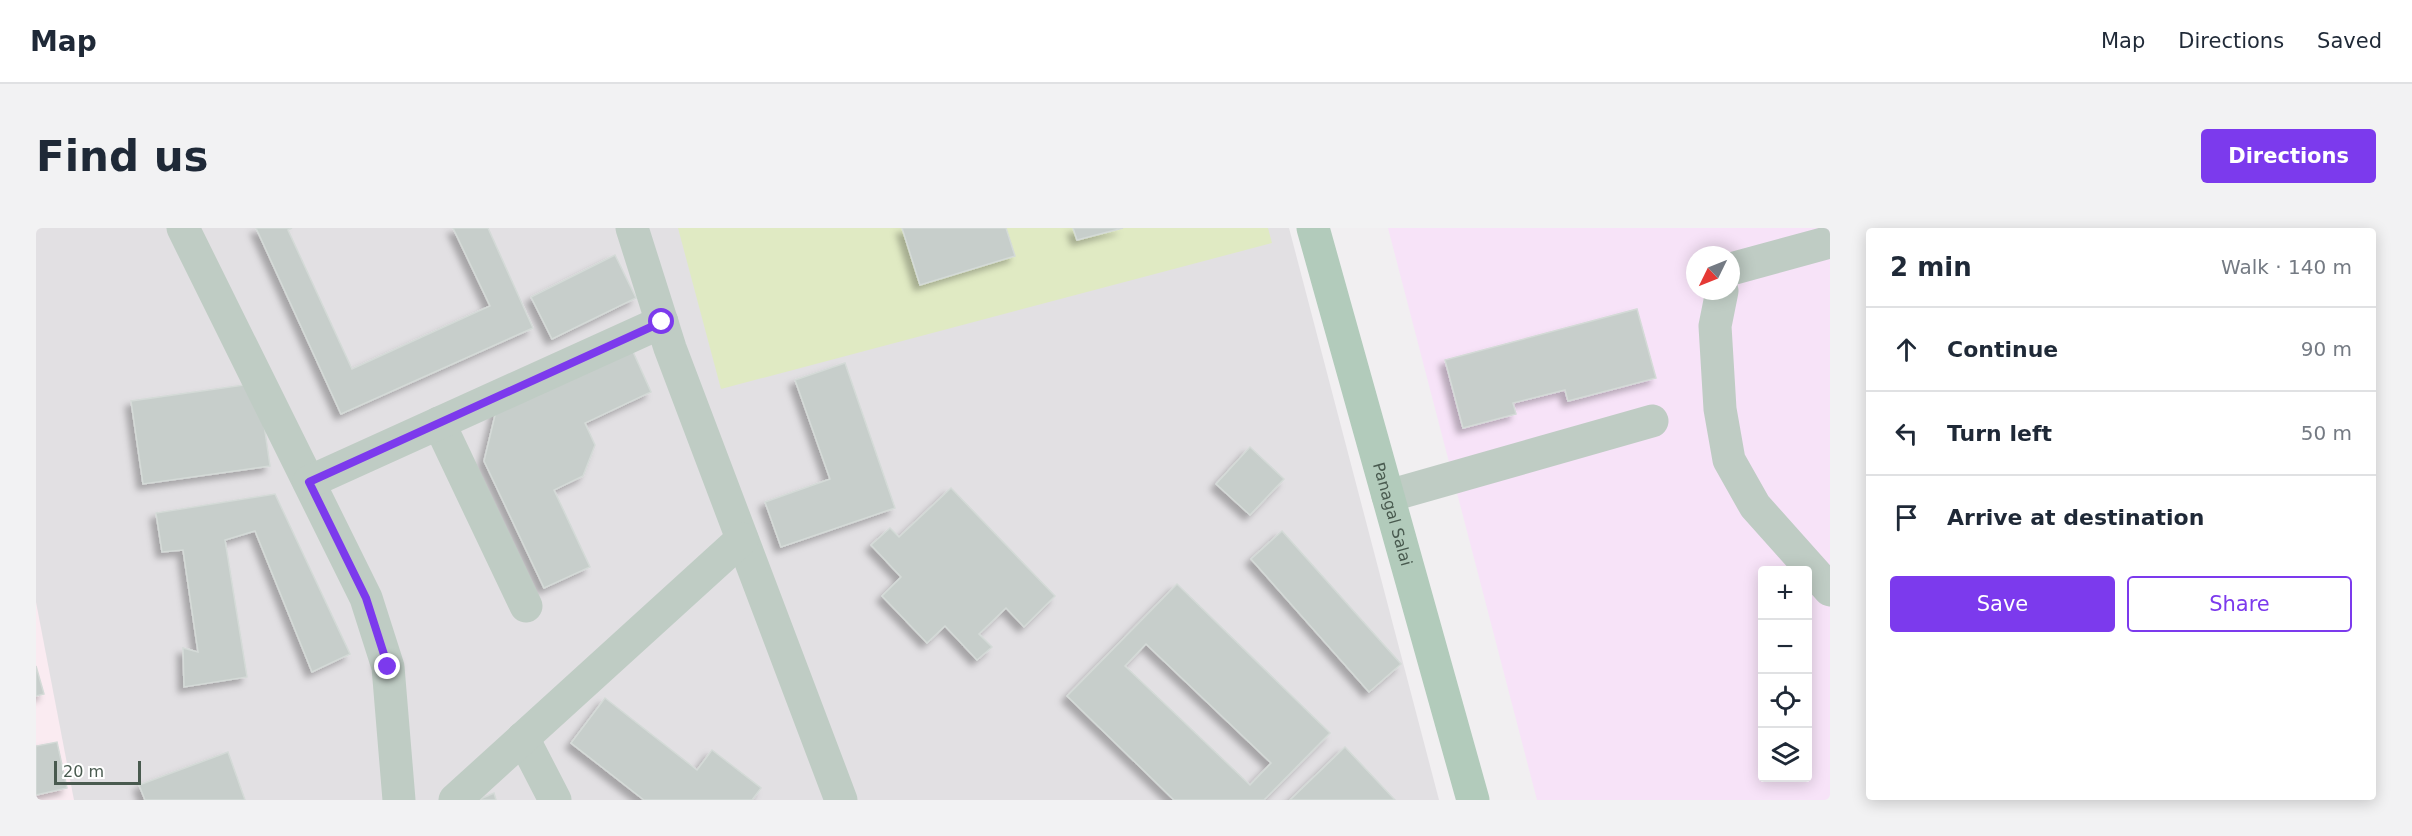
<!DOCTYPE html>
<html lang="en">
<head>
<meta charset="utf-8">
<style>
	body { margin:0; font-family:"DejaVu Sans",sans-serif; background:#f2f2f3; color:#1f2937 }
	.controls { position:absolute; right:18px; bottom:18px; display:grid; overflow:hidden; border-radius:6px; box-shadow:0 3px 15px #0003 }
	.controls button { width:54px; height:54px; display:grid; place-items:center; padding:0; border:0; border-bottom:2px solid #e0e1e3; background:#fff; color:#1f2937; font:30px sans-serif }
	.compass { position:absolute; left:1650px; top:18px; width:54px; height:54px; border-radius:50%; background:#fff; box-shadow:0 3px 15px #0003; rotate:227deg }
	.scale { position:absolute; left:18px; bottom:15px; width:87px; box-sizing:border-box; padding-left:6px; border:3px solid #495a4f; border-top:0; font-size:16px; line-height:21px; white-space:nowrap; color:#495a4f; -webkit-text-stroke:4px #fff; paint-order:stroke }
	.stop { position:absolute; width:18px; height:18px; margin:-14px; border:4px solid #7c3aed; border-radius:50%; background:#fff }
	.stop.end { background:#7c3aed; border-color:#fff; box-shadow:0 2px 6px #0008 }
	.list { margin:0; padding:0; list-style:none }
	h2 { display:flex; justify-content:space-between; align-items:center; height:78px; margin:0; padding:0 24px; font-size:26px }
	h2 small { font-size:20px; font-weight:400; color:#747a83 }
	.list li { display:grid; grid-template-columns:39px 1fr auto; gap:18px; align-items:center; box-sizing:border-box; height:84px; padding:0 24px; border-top:2px solid #e0e1e3 }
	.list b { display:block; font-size:22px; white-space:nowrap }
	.list em { font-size:20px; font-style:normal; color:#747a83 }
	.actions { display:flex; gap:12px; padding:18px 24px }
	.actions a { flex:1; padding:14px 0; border:2px solid #7c3aed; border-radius:6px; text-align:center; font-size:21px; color:#7c3aed }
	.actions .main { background:#7c3aed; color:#fff }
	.icon { flex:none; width:33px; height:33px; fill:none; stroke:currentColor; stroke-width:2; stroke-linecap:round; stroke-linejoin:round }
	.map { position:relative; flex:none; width:1794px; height:572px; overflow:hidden; border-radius:6px }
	header { display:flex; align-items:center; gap:36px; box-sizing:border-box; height:84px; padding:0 30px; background:#fff; border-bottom:2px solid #e0e1e3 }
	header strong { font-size:28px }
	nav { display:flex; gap:33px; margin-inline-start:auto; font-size:21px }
	.intro { display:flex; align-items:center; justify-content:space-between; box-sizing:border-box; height:144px; padding:0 36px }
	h1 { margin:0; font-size:42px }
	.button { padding:15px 27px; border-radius:6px; background:#7c3aed; color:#fff; font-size:21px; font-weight:700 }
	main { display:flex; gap:36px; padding:0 36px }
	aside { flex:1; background:#fff; border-radius:6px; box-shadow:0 3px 15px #0003 }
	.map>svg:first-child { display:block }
	.commercial { fill:#faebf1 }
	.education { fill:#e2e0e3 }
	.medical { fill:#f7e3f8; fill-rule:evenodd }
	.green { fill:#e0eac3 }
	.building { fill:#c7cecb; stroke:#d4dad7; stroke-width:1.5; fill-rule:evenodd; filter:url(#shadow) }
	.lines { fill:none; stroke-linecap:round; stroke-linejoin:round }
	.minor { stroke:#bfccc4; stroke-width:33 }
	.major { stroke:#b2cbbb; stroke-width:33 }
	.route { stroke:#7c3aed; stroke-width:8 }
	.labels { text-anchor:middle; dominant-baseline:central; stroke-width:4.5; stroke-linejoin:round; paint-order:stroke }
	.street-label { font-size:16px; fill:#495a4f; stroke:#fff }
</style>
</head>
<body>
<header>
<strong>Map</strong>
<nav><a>Map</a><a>Directions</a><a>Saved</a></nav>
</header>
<div class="intro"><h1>Find us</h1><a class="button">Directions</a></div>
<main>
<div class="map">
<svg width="1794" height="572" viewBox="0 0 1794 572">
	<defs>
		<filter id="shadow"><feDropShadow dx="-5.5" dy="5.5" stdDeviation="3" flood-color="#0004"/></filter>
	</defs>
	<rect width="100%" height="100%" fill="#f1eff1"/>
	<path class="commercial" d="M 0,366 L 41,572 L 0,572 Z"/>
	<path class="education" d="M 0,0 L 1253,0 L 1403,572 L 38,572 L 0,374 Z"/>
	<path class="medical" d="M 1352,0 L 1794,0 L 1794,572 L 1501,572 ZM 1659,27 L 1695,27 L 1695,63 L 1659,63 ZM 1726,343 L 1772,343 L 1772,550 L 1726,550 Z"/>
	<path class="green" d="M 642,0 L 1232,0 L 1236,15 L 685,161 Z"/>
	<g class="building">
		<path d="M 220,0 L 256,0 L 252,2 L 316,141 L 454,78 L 417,0 L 452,0 L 497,100 L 305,186 Z"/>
		<path d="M 866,0 L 970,0 L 979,28 L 884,57 Z"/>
		<path d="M 1037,0 L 1087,0 L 1041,12 Z"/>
		<path d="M 579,27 L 600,70 L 516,111 L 495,69 Z"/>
		<path d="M 1601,81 L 1620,150 L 1532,173 L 1529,162 L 1477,175 L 1480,186 L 1427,200 L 1409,132 Z"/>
		<path d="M 594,117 L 615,164 L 549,195 L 559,217 L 547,248 L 518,262 L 554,339 L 508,360 L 448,233 L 461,179 Z"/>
		<path d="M 809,135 L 859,280 L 745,319 L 729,274 L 794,251 L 759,152 Z"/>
		<path d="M 222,155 L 234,238 L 107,256 L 95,173 Z"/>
		<path d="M 1214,219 L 1248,251 L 1214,287 L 1180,256 Z"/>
		<path d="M 915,260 L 1019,368 L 988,399 L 970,380 L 943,406 L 956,419 L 941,432 L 909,398 L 891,415 L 846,368 L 865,349 L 835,317 L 854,300 L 863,309 Z"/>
		<path d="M 239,266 L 314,426 L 276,444 L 219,303 L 189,312 L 211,449 L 148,459 L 147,420 L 162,424 L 147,322 L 126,324 L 120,285 Z"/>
		<path d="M 1246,303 L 1365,436 L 1333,464 L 1215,331 Z"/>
		<path d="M 1141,356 L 1294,505 L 1228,572 L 1138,572 L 1031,468 ZM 1110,416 L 1235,535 L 1214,557 L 1089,438 Z"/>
		<path d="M 0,438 L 8,466 L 0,468 Z"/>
		<path d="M 569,470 L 661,542 L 676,522 L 725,560 L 716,572 L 608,572 L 535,515 Z"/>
		<path d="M 21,514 L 31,560 L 0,567 L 0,518 Z"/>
		<path d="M 1309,519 L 1359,572 L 1254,572 Z"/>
		<path d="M 192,524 L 209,572 L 109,572 L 103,557 Z"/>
		<path d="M 458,565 L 460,572 L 442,572 Z"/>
	</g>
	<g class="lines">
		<g class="minor">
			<path d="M 147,0 L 330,370 L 352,439 L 363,572"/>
			<path d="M 596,0 L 634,120 L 805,572"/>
			<path d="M 1695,41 L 1794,14"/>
			<path d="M 1686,63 L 1679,98 L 1684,181 L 1693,232 L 1719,278 L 1794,362"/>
			<path d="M 403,195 L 490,378"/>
			<path d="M 273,254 L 626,94"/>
			<path d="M 1352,268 L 1616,193"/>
			<path d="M 487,510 L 519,572"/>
			<path d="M 419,572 L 706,311"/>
		</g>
		<path class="major" id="s1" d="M 1277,0 L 1437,572"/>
	</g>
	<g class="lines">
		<path class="route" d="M 352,439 L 330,370 L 273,254 L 626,94"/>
	</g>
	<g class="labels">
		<g class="street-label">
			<text stroke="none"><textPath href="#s1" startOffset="297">Panagal Salai</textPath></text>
		</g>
	</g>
</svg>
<div class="controls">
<button>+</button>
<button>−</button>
<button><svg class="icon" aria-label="locate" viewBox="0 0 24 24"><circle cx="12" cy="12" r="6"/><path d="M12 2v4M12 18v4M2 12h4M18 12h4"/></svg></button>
<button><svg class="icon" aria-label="layers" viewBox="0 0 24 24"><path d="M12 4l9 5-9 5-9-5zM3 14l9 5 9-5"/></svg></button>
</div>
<svg class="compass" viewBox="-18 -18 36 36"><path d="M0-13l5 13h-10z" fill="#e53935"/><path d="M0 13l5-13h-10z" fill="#747a83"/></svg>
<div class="scale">20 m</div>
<div class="stop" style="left:626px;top:94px"></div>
<div class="stop end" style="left:352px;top:439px"></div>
</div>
<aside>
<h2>2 min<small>Walk · 140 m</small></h2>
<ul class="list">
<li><svg class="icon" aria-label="ahead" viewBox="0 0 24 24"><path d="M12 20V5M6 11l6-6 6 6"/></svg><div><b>Continue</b></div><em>90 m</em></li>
<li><svg class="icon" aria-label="left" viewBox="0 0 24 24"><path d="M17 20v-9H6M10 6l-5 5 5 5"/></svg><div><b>Turn left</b></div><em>50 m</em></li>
<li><svg class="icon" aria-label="arrive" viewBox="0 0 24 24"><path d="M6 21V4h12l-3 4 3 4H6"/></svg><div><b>Arrive at destination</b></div></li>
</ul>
<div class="actions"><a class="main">Save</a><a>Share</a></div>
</aside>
</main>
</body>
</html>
